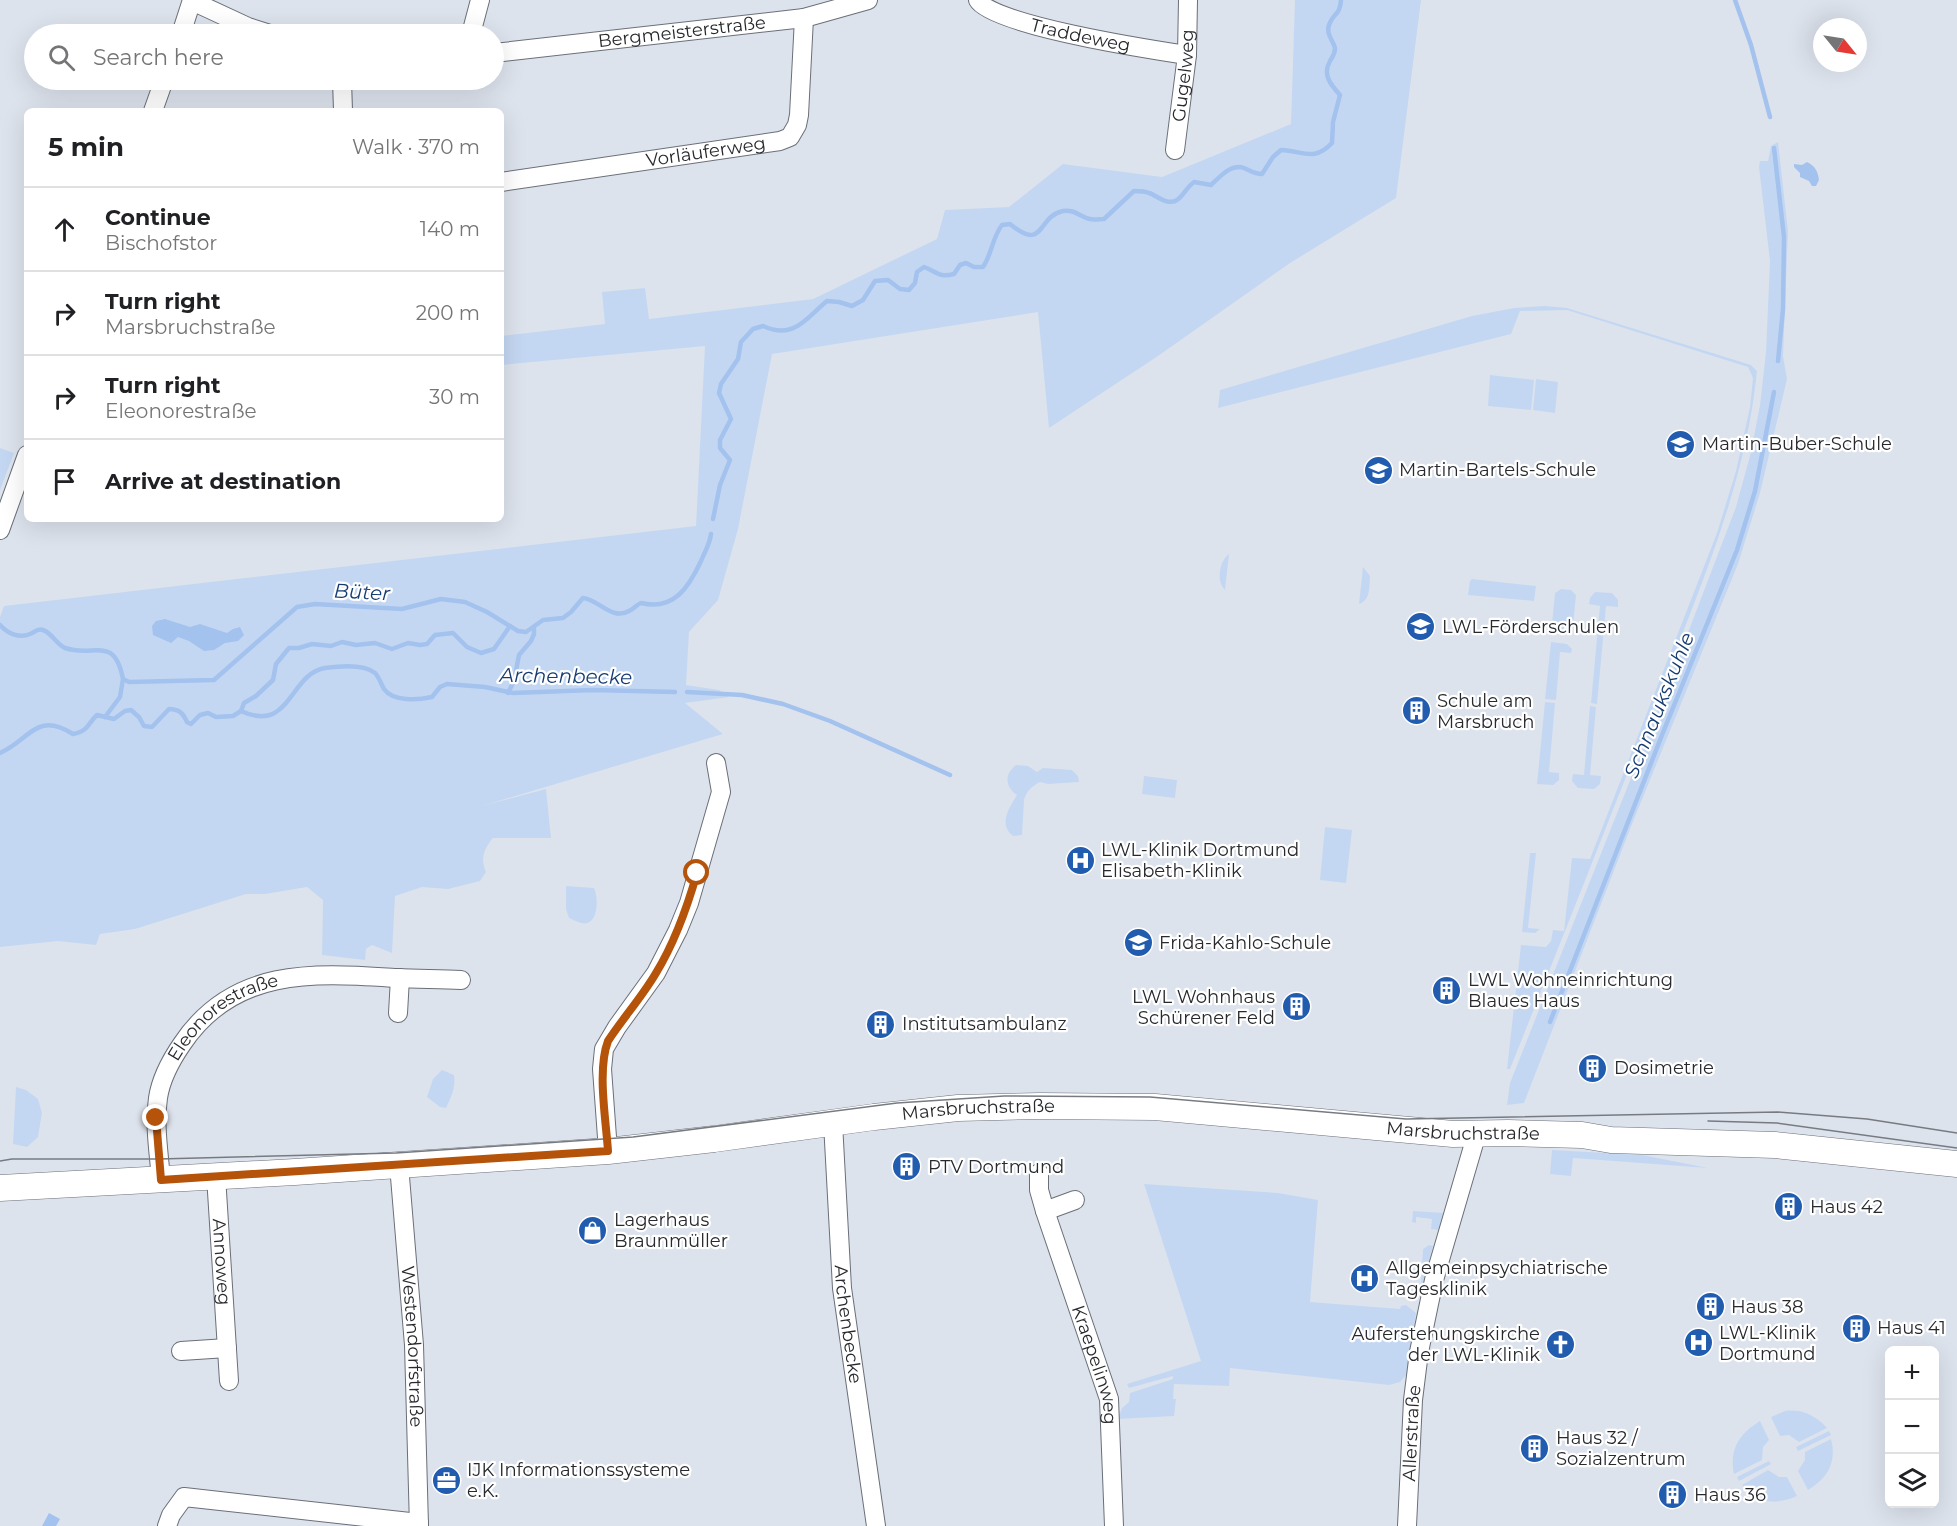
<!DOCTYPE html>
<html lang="en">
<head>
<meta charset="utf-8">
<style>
	body { margin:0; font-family:Montserrat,sans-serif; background:#f2f2f2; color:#202124 }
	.controls { position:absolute; right:18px; bottom:18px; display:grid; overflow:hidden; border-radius:9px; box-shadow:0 6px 24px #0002 }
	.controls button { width:54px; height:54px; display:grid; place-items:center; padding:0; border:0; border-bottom:2px solid #e0e0e0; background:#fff; color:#202124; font:30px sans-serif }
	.compass { position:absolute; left:1813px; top:18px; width:54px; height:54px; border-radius:50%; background:#fff; box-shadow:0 6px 24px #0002; rotate:120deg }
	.stop { position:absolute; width:18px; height:18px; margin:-14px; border:4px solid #b45309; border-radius:50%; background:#fff }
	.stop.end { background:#b45309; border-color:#fff; box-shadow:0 2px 6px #0008 }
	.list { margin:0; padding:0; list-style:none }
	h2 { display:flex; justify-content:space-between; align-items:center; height:78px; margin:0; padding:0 24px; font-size:26px }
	h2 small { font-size:20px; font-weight:400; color:#757577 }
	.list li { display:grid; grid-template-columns:39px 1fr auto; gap:18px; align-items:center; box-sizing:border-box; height:84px; padding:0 24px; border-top:2px solid #e0e0e0 }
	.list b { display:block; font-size:22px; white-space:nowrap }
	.list p { margin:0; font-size:20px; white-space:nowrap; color:#757577 }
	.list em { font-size:20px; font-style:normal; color:#757577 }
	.icon { flex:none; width:33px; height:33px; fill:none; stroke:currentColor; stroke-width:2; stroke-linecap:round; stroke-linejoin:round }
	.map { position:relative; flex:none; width:1957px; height:1526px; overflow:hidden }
	.search { position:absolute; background:#fff; box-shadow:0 6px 24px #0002; left:24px; top:24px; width:480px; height:66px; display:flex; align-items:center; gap:15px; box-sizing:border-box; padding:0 21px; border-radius:33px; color:#757577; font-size:22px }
	.panel { position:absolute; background:#fff; box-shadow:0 6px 24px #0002; left:24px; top:108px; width:480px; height:414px; border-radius:9px }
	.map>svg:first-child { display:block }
	.green { fill:#c4d7f2 }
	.water { fill:#a4c2ee }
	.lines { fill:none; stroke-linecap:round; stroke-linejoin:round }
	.stream { stroke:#a4c2ee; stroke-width:4.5 }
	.street-casing { stroke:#6a6f78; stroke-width:20 }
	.secondary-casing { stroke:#6a6f78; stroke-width:27 }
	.street { stroke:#fff; stroke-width:18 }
	.secondary { stroke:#fff; stroke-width:26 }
	.tram { stroke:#777b81; stroke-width:1.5 }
	.route { stroke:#b45309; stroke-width:8 }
	.labels { text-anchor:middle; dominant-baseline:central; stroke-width:4.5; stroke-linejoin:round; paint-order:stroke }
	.street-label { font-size:18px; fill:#27292d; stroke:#fff }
	.poi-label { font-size:18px; fill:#27292d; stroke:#fff; text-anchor:start }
	.water-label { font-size:20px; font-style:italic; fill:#163c71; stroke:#fff }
</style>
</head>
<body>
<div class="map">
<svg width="1957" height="1526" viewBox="0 0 1957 1526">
	<rect width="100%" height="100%" fill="#dde3ed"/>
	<g class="green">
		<path d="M 1295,0 L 1421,0 L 1396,198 L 1290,263 L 1158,356 L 1049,428 L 1038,312 L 772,354 L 738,529 L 718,600 L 689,632 L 686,685 L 719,690 L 729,697 L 685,703 L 723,734 L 485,805 L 546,789 L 551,838 L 493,838 C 484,849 480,858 486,872 L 480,881 L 448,889 L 422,887 L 395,896 L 392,953 L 372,945 L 366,949 L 365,960 L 322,955 L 323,900 L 307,887 L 265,894 L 246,894 L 135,929 L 100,934 L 96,945 L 58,941 L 0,947 L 0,617 L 4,606 L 696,526 L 705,346 L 501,365 L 501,336 L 605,324 L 602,292 L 645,288 L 649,319 L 813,299 L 937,239 L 945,210 L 1009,207 L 1063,164 L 1162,177 L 1291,124 Z"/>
		<path d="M 1778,142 L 1788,231 L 1783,356 L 1787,379 L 1760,493 L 1738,564 L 1632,824 L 1524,1103 L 1507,1105 L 1510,1083 L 1671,677 L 1736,507 L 1751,452 L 1760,405 L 1766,352 L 1770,261 L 1759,167 L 1760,161 L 1768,161 L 1771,146 Z"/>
		<path d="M 1545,306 L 1567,308 L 1751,365 L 1757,371 C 1746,483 1701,585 1661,688 C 1611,815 1561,942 1510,1069 L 1507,1069 L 1521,945 L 1546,947 L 1551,941 L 1553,930 L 1564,931 L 1572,858 L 1590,859 L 1717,533 L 1736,471 L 1750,407 L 1753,378 L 1748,367 L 1567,310 L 1520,311 L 1511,334 L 1218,408 L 1220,390 L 1472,316 L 1514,308 Z"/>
		<path d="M 1490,375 L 1534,380 L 1531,410 L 1488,406 Z"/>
		<path d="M 1536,379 L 1558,382 L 1555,413 L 1533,410 Z"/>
		<path d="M 0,448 L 14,453 L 0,490 Z"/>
		<path d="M 1229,554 L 1225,590 C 1216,582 1219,561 1229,554 Z"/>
		<path d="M 1363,567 L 1370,576 C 1369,587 1371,600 1359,604 Z"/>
		<path d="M 1472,579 L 1536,586 L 1534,601 L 1468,595 L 1470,581 Z"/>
		<path d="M 1561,589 L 1571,590 L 1576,595 L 1573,626 L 1569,630 L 1557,629 L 1552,624 L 1555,593 Z"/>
		<path d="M 1595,592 L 1612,593 L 1618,600 L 1618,607 L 1606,606 L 1597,704 L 1591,703 L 1600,606 L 1589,604 L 1590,598 Z"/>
		<path d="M 1551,642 L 1567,644 L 1572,649 L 1571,653 L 1560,652 L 1556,700 L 1545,699 Z"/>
		<path d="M 1545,702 L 1555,703 L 1549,772 L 1559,773 L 1559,780 L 1553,785 L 1537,784 Z"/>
		<path d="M 1590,706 L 1596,707 L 1590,775 L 1601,776 L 1600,784 L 1594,789 L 1578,788 L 1572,781 L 1573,774 L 1584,775 Z"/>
		<path d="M 1016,765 L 1028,766 L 1037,772 L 1043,768 L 1072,770 L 1078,776 L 1079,782 L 1048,784 L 1040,782 C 1032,786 1026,792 1024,800 L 1022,835 L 1013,836 C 998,824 1009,808 1017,795 C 1005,787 1004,774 1016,765 Z"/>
		<path d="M 1144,776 L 1177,780 L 1175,798 L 1142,794 Z"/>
		<path d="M 1325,827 L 1352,830 L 1346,883 L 1320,880 Z"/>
		<path d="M 1530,853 L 1536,853 L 1528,928 L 1540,929 L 1535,933 L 1522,932 Z"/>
		<path d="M 566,886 L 594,888 C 598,896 599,920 587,923 C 582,925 574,920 569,918 L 566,909 Z"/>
		<path d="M 442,1070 L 454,1075 C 456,1088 451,1097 446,1108 L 440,1107 L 427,1097 L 433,1079 Z"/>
		<path d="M 16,1087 L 26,1090 L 38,1099 L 42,1113 L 38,1137 L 27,1147 L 13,1144 Z"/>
		<path d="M 1552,1150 L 1642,1155 L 1708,1168 L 1573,1158 L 1571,1176 L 1550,1174 Z"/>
		<path d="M 1144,1184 L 1278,1193 L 1318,1200 L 1310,1302 L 1400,1309 L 1401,1306 L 1406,1305 L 1416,1313 L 1406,1375 L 1400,1382 L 1389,1385 L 1230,1368 L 1229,1386 L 1174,1384 L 1173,1399 L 1176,1399 L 1174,1416 L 1118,1419 L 1122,1408 L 1129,1402 L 1130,1393 L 1173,1379 L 1173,1376 L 1129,1388 L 1127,1384 L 1201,1361 Z"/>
		<path d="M 1413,1211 L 1445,1213 L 1439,1230 L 1431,1229 L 1432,1219 L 1416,1217 L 1416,1223 L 1412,1222 Z"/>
		<path d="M 1429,1245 L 1433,1246 L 1419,1299 L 1417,1296 L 1421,1284 L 1423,1249 Z"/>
		<path d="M 1785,1411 C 1802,1409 1815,1415 1827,1428 L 1799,1442 L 1789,1435 L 1780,1436 L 1771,1417 Z"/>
		<path d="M 1760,1421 L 1769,1440 L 1763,1447 L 1762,1460 L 1734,1474 C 1729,1449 1739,1434 1760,1421 Z"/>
		<path d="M 1829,1431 L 1831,1435 L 1798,1451 L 1796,1447 Z"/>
		<path d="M 1831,1439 C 1837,1462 1828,1478 1808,1490 L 1798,1471 L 1805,1460 L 1805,1452 Z"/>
		<path d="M 1769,1461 L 1771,1464 L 1739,1481 L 1737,1477 Z"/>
		<path d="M 1768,1470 L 1779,1477 L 1787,1477 L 1797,1496 C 1775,1505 1757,1504 1742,1485 Z"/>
	</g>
	<g class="water">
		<path d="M 1807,162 C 1815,166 1818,171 1819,180 L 1816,186 L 1812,186 L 1809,181 L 1800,177 L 1800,173 L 1794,167 L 1794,164 L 1802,165 Z"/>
		<path d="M 165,619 L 190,627 L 200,624 L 227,633 L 233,629 L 240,627 L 244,635 L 238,641 L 225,643 L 214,650 L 204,651 L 189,641 L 178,637 L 171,643 L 153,635 L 152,626 L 156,621 Z"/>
		<path d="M 49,1513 L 60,1519 L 56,1526 L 42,1526 Z"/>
	</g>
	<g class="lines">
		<g class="stream">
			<path d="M 1735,0 L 1751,45 L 1770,117"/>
			<path d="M 1774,148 L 1784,237 L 1783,309 L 1778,361"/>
			<path d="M 713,519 L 720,485 L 730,460 L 720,448 L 720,440 L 731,419 L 719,393 L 721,384 L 738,359 L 741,342 L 753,329 L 763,326 C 794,340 805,319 827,301 L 839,302 L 852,306 L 863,300 L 875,281 L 888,280 L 900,289 L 909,290 L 915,283 L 917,272 L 924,267 C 937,272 939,278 954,274 L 960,265 L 966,263 L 974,267 L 983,267 C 992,254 992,238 1002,225 L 1010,224 C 1045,253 1037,216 1063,211 C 1075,209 1080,217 1090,219 C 1094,220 1100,219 1104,219 L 1134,191 C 1139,191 1145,191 1149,193 C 1158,196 1167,206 1177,200 C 1183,196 1187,187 1194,182 L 1211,185 C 1220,177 1231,163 1244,168 C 1251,171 1254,174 1262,174 L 1273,157 L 1281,150 C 1304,151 1314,162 1332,143 L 1333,122 L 1340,95 C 1331,85 1322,75 1330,61 C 1333,56 1335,54 1335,48 C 1333,40 1326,35 1329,25 C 1333,13 1340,16 1341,0"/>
			<path d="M 0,625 C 7,633 19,639 30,634 C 35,632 37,628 43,630 C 52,633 56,644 65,648 C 94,658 114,634 123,679 L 129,682 L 214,680 L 297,607 L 315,604 L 402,609 L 441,599 L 465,602 L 487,612 L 518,631 L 526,632 L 543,620 L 563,618 L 571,612 L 583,598 C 598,599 612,621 629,611 C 634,609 636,605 641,603 C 674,611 689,587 701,561 C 705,551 710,544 711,534"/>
			<path d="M 687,692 L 742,695 L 783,704 L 830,721 L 950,775"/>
			<path d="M 508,693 L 514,681 L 519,655 L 531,641 L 534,634 L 534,628"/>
			<path d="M 241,711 L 244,703 L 256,696 L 273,680 L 276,664 L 289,648 L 299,648 L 312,644 L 331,646 L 342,642 L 356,645 L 375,643 L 392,649 L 408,643 L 420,645 L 427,644 L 435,635 L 453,633 L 467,647 L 481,653 L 494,649 L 510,626"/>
			<path d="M 105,717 L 120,697 L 123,679"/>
			<path d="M 0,753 C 31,739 36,711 73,734 C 89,731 87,724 97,715 L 114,719 L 125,711 L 131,710 L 139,717 L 144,726 L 152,727 L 169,709 C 179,709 183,713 187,722 L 191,724 L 200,715 L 208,713 L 216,717 L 233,716 L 241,711 C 291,734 289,674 325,668 C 339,666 364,664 375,673 C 379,677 381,684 384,689 C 393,702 418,700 432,697 L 440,687 L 447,684 L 485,687 L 513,693 L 593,690 L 675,692"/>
			<path d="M 1550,1022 L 1662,735 L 1737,550 L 1755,491 L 1774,392"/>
		</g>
		<defs>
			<g id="street">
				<path id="s1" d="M 978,0 C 991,25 1154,50 1187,55"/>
				<path d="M 192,1 L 248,27 L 270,34"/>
				<path d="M 181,34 L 192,0"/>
				<path d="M 471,34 L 480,0"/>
				<path id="s2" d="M 494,53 L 804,18 L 868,0"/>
				<path d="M 342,80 L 343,111"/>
				<path d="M 153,111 L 164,80"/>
				<path id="s3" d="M 1175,150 L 1187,55 L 1188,0"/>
				<path id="s4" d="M 501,182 L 780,141 L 790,137 L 797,125 L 799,115 L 804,18"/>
				<path d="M 0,530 L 27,455"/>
				<path d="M 398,1013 L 400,978"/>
				<path id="s5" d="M 833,1123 L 842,1288 L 876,1526"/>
				<path d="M 608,1151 L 602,1069 L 604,1049 L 617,1027 L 656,973 L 678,930 L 689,903 L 721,792 L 716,763"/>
				<path id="s6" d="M 399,1165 L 414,1345 L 419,1526"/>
				<path id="s7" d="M 1039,1173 L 1039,1190 L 1045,1211 L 1109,1399 L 1114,1526"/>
				<path id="s8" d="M 216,1176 L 229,1381"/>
				<path id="s9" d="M 161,1180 C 159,1153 154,1125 158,1098 C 161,1078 171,1060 182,1044 C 234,966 316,973 397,978 C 418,979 440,979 461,980"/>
				<path d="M 1045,1211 L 1075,1200"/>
				<path d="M 181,1351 L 227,1348"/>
				<path d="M 167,1526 L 171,1515 L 184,1497 L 419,1523"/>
				<path id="s10" d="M 1407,1526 L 1413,1400 L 1419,1352 L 1434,1280 L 1477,1133"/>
			</g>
			<g id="secondary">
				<path id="s11" d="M 0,1188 L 295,1172 L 608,1151 L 714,1139 L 874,1117 L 958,1108 L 1040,1106 L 1155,1107 L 1453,1134 L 1508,1133 L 1582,1135 L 1611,1140 L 1775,1145 L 1957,1164"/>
			</g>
		</defs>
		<use href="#street" class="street-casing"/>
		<use href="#secondary" class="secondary-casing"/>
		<use href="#street" class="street"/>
		<use href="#secondary" class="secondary"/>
		<g class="tram">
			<path d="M 1708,1121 L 1777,1123 L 1957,1148"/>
			<path d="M 0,1161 L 12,1159 L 159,1159 L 396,1153 L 633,1137 L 897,1103 L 1004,1096 L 1150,1097 L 1406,1119 L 1778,1112 L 1867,1119 L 1957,1133"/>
		</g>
	</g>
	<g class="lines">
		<path class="route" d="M 156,1118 L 161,1180 L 608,1151 C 606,1120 597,1070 608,1041 C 623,1018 642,997 656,973 C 675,942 687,908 697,873"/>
	</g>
	<defs>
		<symbol id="school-disc" viewBox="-11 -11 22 22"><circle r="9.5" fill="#215cae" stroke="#fff"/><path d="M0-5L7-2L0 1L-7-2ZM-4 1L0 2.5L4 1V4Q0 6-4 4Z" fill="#fff"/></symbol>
		<symbol id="building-disc" viewBox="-11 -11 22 22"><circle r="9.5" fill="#215cae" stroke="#fff"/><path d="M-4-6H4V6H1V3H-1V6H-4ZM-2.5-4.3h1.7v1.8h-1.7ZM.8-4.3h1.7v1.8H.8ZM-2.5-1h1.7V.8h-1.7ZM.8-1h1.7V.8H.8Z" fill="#fff"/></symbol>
		<symbol id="hospital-disc" viewBox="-11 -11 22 22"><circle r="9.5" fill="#215cae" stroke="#fff"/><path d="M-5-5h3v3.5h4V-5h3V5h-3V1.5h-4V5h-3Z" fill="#fff"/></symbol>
		<symbol id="shop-disc" viewBox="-11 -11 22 22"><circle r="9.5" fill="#215cae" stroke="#fff"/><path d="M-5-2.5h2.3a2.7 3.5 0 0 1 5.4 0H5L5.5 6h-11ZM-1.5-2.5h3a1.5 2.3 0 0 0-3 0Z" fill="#fff"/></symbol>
		<symbol id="church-disc" viewBox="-11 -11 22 22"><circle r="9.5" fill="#215cae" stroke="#fff"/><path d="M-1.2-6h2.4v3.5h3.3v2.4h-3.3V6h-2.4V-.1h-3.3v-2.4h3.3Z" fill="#fff"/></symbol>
		<symbol id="office-disc" viewBox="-11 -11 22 22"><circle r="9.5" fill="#215cae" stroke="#fff"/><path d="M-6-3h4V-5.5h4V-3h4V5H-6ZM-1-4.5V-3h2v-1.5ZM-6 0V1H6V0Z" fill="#fff"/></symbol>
	</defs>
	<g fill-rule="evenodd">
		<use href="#school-disc" x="1664" y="428" width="33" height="33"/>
		<use href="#school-disc" x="1362" y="454" width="33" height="33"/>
		<use href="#school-disc" x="1404" y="610" width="33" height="33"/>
		<use href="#building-disc" x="1400" y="694" width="33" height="33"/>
		<use href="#hospital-disc" x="1064" y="844" width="33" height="33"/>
		<use href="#school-disc" x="1122" y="926" width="33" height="33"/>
		<use href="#building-disc" x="1430" y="974" width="33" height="33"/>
		<use href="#building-disc" x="1280" y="990" width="33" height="33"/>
		<use href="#building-disc" x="864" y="1008" width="33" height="33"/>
		<use href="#building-disc" x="1576" y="1052" width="33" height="33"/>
		<use href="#building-disc" x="890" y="1150" width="33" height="33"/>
		<use href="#building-disc" x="1772" y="1190" width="33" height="33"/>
		<use href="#shop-disc" x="576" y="1214" width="33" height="33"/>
		<use href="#hospital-disc" x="1348" y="1262" width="33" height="33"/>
		<use href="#building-disc" x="1694" y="1290" width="33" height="33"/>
		<use href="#building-disc" x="1840" y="1312" width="33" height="33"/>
		<use href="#hospital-disc" x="1682" y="1326" width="33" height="33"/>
		<use href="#church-disc" x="1544" y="1328" width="33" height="33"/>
		<use href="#building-disc" x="1518" y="1432" width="33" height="33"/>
		<use href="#office-disc" x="430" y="1464" width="33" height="33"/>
		<use href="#building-disc" x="1656" y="1478" width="33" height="33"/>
	</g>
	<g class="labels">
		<g class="street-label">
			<text stroke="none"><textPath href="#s2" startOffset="189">Bergmeisterstraße</textPath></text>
			<text stroke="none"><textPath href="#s1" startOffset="110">Traddeweg</textPath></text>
			<text stroke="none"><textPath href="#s3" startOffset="75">Gugelweg</textPath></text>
			<text stroke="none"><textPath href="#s4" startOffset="207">Vorläuferweg</textPath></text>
			<text stroke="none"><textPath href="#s9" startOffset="192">Eleonorestraße</textPath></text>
			<text stroke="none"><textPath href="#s11" startOffset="982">Marsbruchstraße</textPath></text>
			<text stroke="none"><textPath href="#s11" startOffset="1468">Marsbruchstraße</textPath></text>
			<text stroke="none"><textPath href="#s8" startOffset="86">Annoweg</textPath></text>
			<text stroke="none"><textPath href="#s5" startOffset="202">Archenbecke</textPath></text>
			<text stroke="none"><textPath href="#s6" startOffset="182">Westendorfstraße</textPath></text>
			<text stroke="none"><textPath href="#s7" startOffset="201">Kraepelinweg</textPath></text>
			<text stroke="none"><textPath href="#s10" startOffset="93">Allerstraße</textPath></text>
		</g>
		<g class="poi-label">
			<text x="1702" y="444">Martin-Buber-Schule</text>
			<text x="1399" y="470">Martin-Bartels-Schule</text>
			<text x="1442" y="627">LWL-Förderschulen</text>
			<text x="1437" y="701">Schule am<tspan x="1437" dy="21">Marsbruch</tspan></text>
			<text x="1101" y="850">LWL-Klinik Dortmund<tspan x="1101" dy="21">Elisabeth-Klinik</tspan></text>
			<text x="1159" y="943">Frida-Kahlo-Schule</text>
			<text x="1468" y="980">LWL Wohneinrichtung<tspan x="1468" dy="21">Blaues Haus</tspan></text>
			<text x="1275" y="997" text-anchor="end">LWL Wohnhaus<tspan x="1275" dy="21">Schürener Feld</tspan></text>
			<text x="902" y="1024">Institutsambulanz</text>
			<text x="1614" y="1068">Dosimetrie</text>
			<text x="928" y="1167">PTV Dortmund</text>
			<text x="1810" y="1207">Haus 42</text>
			<text x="614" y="1220">Lagerhaus<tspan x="614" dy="21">Braunmüller</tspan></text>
			<text x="1386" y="1268">Allgemeinpsychiatrische<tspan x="1386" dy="21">Tagesklinik</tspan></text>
			<text x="1731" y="1307">Haus 38</text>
			<text x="1877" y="1328">Haus 41</text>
			<text x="1719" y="1333">LWL-Klinik<tspan x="1719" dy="21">Dortmund</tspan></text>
			<text x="1540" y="1334" text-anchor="end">Auferstehungskirche<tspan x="1540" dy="21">der LWL-Klinik</tspan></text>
			<text x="1556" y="1438">Haus 32 /<tspan x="1556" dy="21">Sozialzentrum</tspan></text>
			<text x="467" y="1470">IJK Informationssysteme<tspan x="467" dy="21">e.K.</tspan></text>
			<text x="1694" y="1495">Haus 36</text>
		</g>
		<g class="water-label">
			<text transform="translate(362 592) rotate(3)">Büter</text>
			<text transform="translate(566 676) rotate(1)">Archenbecke</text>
			<text transform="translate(1659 705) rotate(-68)">Schnaukskuhle</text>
		</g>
	</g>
</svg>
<div class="controls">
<button>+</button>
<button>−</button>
<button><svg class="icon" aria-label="layers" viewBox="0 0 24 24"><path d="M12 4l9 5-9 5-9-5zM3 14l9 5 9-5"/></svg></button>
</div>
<svg class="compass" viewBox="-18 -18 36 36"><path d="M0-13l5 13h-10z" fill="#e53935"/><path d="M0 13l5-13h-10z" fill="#757577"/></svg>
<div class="stop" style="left:697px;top:873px"></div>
<div class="stop end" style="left:156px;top:1118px"></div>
<div class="search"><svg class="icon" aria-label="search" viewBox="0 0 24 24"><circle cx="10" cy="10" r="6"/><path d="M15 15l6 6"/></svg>Search here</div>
<section class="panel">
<h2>5 min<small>Walk · 370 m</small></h2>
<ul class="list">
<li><svg class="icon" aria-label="ahead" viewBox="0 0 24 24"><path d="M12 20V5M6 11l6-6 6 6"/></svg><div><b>Continue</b><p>Bischofstor</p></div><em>140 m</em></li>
<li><svg class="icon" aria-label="right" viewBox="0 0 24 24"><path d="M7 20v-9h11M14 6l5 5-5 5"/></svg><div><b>Turn right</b><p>Marsbruchstraße</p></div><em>200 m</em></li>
<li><svg class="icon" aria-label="right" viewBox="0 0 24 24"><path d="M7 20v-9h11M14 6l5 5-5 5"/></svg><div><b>Turn right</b><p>Eleonorestraße</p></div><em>30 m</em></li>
<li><svg class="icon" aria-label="arrive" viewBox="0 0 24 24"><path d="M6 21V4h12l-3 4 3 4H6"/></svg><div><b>Arrive at destination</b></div></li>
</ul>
</section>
</div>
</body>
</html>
